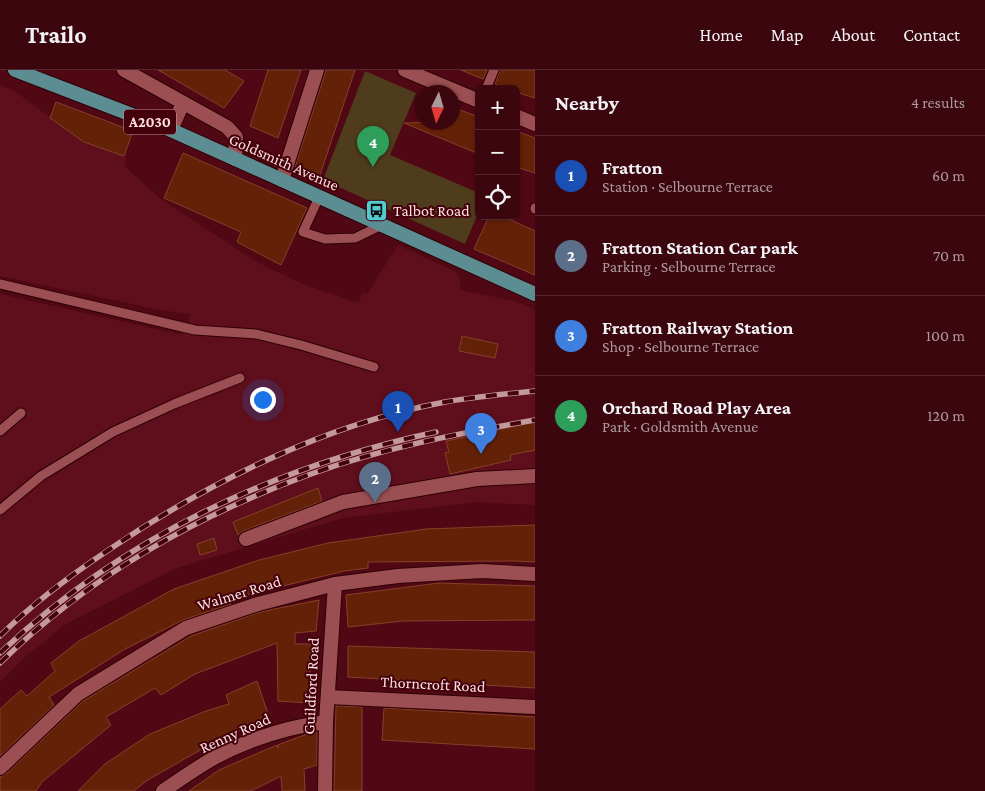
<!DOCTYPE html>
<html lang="en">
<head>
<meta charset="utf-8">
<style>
	body { margin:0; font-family:"Crimson Pro",serif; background:#47141d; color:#f1f3f6 }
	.controls { position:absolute; right:15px; top:15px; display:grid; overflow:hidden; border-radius:8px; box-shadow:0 1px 4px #0004 }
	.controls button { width:45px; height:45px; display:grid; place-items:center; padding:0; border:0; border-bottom:1px solid #55272f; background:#3c060f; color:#f1f3f6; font:25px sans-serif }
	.compass { position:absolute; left:415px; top:15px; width:45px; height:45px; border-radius:50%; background:#3c060f; box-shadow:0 1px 4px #0004; rotate:185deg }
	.you { position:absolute; left:262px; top:329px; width:18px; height:18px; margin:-12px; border:4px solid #fff; border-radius:50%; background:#1a73e8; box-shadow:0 0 0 8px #1a73e833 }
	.badge { display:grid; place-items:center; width:32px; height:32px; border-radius:50%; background:#51ccd1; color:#fff; font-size:16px; font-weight:700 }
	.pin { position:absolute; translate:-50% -41px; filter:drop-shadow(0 1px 2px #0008) }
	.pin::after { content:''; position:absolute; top:26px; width:18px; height:15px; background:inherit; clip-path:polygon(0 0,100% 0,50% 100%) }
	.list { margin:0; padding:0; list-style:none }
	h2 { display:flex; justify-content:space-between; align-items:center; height:65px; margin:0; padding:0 20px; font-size:21px }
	h2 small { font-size:16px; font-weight:400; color:#ac999e }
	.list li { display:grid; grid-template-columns:32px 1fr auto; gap:15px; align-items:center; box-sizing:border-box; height:80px; padding:0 20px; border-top:1px solid #55272f }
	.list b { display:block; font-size:19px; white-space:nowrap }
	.list p { margin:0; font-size:16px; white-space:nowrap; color:#ac999e }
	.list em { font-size:16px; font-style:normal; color:#ac999e }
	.icon { flex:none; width:28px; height:28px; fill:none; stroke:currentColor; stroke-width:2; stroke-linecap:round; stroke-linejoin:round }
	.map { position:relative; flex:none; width:535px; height:721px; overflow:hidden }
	header { display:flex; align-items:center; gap:30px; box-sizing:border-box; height:70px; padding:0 25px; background:#3c060f; border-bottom:1px solid #55272f }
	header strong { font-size:24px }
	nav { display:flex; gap:28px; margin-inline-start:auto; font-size:18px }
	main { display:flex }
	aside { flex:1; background:#3c060f }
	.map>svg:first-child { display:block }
	.built { fill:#5f0e1c }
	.green { fill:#4f3c1c }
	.building { fill:#632108; stroke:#86402a }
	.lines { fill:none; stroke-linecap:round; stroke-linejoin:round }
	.service-casing { stroke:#2d0004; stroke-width:11 }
	.minor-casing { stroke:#2d0004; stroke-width:16 }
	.primary-casing { stroke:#2d0004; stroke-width:16 }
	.service { stroke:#9b4f52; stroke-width:9 }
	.minor { stroke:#9b4f52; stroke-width:14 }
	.primary { stroke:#5b8d92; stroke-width:14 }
	.rail-casing { stroke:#c3999d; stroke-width:5.5 }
	.rail { stroke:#44000b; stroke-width:4; stroke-dasharray:11; stroke-linecap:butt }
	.labels { text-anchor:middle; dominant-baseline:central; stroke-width:4; stroke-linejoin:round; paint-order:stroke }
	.shield { fill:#44000b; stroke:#c59da0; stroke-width:1 }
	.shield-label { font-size:15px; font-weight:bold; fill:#fce0e0 }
	.street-label { font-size:16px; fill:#fce0e0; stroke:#44000b }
	.poi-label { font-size:16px; fill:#fce0e0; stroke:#44000b; text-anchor:start }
</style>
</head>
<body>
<header>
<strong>Trailo</strong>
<nav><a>Home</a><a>Map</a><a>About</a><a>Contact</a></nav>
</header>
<main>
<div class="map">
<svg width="535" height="721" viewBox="0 0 535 721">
	<rect width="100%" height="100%" fill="#500814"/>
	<path class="built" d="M 0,15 L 13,20 L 84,72 L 127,87 L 124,96 L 161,129 L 257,192 L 305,215 L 359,233 L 362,223 L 367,224 L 398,175 L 458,203 L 461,220 L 515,231 L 535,240 L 535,435 L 476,432 L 343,448 L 177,498 L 66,554 L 25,587 L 0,612 L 0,224 L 183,265 L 189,251 L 190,244 L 160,240 L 0,206 Z"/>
	<path class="green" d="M 365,1 L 416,23 L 390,85 L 479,123 L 479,141 L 465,174 L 323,110 Z"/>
	<g class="building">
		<path d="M 158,0 L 225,0 L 244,11 L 224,38 Z"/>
		<path d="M 268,0 L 301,0 L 278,68 L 250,56 Z"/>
		<path d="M 326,0 L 355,0 L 319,108 L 295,97 Z"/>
		<path d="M 461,0 L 487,0 L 483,9 Z"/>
		<path d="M 500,0 L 535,0 L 535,28 L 516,22 L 516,19 L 508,19 L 495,14 Z"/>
		<path d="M 56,32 L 133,61 L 124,86 L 84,72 L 50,48 Z"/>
		<path d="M 452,37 L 479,47 L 479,84 L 404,53 L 452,52 Z"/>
		<path d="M 516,61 L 535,68 L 535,103 L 516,97 Z"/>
		<path d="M 183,83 L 307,138 L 281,195 L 237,172 L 241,162 L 164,128 Z"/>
		<path d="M 489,146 L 502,146 L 535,161 L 535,205 L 474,179 Z"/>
		<path d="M 462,266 L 498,274 L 495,288 L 459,281 Z"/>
		<path d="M 535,352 L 535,380 L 510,385 L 511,390 L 450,404 L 445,383 L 449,382 L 446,371 Z"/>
		<path d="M 318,418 L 322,431 L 243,461 L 238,465 L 233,452 Z"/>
		<path d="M 535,455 L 535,492 L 513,491 L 368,492 L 368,498 L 344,501 L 230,529 L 231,534 L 183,550 L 125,579 L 49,627 L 54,635 L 0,686 L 0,639 L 21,620 L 27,626 L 55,601 L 51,593 L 79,571 L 174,519 L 259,490 L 328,473 L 426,459 Z"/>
		<path d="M 214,468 L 217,480 L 200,485 L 197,474 Z"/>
		<path d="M 439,513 L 535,516 L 535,550 L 403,551 L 348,557 L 346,525 Z"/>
		<path d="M 319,530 L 316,561 L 295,563 L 295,574 L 311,574 L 309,633 L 278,631 L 277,573 L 195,604 L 161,625 L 155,618 L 106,647 L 111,655 L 42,712 L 36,721 L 0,721 L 0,707 L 6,704 L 83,631 L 191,566 L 260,542 Z"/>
		<path d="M 348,576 L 535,582 L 535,618 L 348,607 Z"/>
		<path d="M 257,611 L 269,647 L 239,661 L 237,659 L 146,711 L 134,721 L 78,721 L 105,694 L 150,664 L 206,641 L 229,634 L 226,625 Z"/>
		<path d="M 336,636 L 362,637 L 362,721 L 334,721 Z"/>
		<path d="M 384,638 L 535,647 L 535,679 L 382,670 Z"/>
		<path d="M 317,662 L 317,695 L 304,699 L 305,721 L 282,721 L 281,706 L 251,721 L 189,721 L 219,700 L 263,681 L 277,675 L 278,678 L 278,675 L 307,664 Z"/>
	</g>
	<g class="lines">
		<defs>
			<g id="service">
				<path d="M 486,19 L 494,0"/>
				<path d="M 319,127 L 303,162 L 325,169 L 355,168 L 382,155"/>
				<path d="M 535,138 L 535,139"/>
				<path d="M 0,214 L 195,260 L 256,264 L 301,275 L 374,297"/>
				<path d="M 0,361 L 21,343"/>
				<path d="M 0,440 L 41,406 L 113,362 L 174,334 L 240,308"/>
			</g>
			<g id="minor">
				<path d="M 124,0 L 227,57 L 236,67 L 235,89"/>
				<path d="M 405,0 L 479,31"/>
				<path d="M 516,46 L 535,54"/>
				<path d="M 171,60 L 183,33"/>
				<path d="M 282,110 L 317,0"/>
				<path d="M 246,469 L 343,432 L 477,409 L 535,406"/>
				<path d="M 328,627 L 535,637"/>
				<path d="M 0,698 L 78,624 L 186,558 L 258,534 L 335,514 L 398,506 L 482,501 L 535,504"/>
				<path d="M 163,721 C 179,710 195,699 212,689 C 247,670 287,657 326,652"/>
				<path d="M 325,721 L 326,652 L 335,514"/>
			</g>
			<path id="primary" d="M 15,0 L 171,60 L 535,224"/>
		</defs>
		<use href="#service" class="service-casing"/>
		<use href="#minor" class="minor-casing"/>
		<use href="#primary" class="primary-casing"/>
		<use href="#service" class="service"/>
		<use href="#minor" class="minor"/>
		<use href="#primary" class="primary"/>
		<defs>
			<g id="rail">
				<path d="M 0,566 C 33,533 71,505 110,479 C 209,412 326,354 445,332 C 475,327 505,324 535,321"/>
				<path d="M 0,583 C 122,468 273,397 436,362"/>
				<path d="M 0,593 C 87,508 197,445 311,404 C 383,378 460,363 535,350"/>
			</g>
		</defs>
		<use href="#rail" class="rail-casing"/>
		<use href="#rail" class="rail"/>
	</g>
	<defs>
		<symbol id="bus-square" viewBox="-11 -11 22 22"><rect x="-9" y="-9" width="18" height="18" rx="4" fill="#51ccd1" stroke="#44000b"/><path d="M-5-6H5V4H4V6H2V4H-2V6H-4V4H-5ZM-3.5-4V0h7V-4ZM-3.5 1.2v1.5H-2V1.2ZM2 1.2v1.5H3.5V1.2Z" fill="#111"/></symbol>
	</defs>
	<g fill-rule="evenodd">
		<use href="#bus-square" x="364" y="128" width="25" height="25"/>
	</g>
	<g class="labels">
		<rect class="shield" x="124" y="39.5" width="52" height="25" rx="4"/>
		<g class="shield-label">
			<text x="150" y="52">A2030</text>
		</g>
		<g class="street-label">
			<text transform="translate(284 92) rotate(24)">Goldsmith Avenue</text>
			<text transform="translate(239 523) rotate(-17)">Walmer Road</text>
			<text transform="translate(433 614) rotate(3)">Thorncroft Road</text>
			<text transform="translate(311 616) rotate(-87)">Guildford Road</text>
			<text transform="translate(235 663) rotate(-24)">Renny Road</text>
		</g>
		<g class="poi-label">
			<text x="393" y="140">Talbot Road</text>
		</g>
	</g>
</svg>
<div class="controls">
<button>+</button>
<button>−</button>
<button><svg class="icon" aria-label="locate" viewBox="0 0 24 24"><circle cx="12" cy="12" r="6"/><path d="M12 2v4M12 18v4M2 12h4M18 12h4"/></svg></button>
</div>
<svg class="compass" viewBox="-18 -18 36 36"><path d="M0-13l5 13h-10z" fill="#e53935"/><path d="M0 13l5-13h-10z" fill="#ac999e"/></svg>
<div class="you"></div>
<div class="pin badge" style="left:398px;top:362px;background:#1a4fb4">1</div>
<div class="pin badge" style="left:375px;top:433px;background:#5c6f8a">2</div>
<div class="pin badge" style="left:481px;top:384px;background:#3f7fe0">3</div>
<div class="pin badge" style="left:373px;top:97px;background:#2e9e5b">4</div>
</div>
<aside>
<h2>Nearby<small>4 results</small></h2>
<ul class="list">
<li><span class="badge" style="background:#1a4fb4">1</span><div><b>Fratton</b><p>Station · Selbourne Terrace</p></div><em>60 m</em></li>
<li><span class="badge" style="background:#5c6f8a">2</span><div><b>Fratton Station Car park</b><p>Parking · Selbourne Terrace</p></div><em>70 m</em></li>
<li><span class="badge" style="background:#3f7fe0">3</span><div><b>Fratton Railway Station</b><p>Shop · Selbourne Terrace</p></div><em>100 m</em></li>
<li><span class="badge" style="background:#2e9e5b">4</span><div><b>Orchard Road Play Area</b><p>Park · Goldsmith Avenue</p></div><em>120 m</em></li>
</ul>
</aside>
</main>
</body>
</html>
